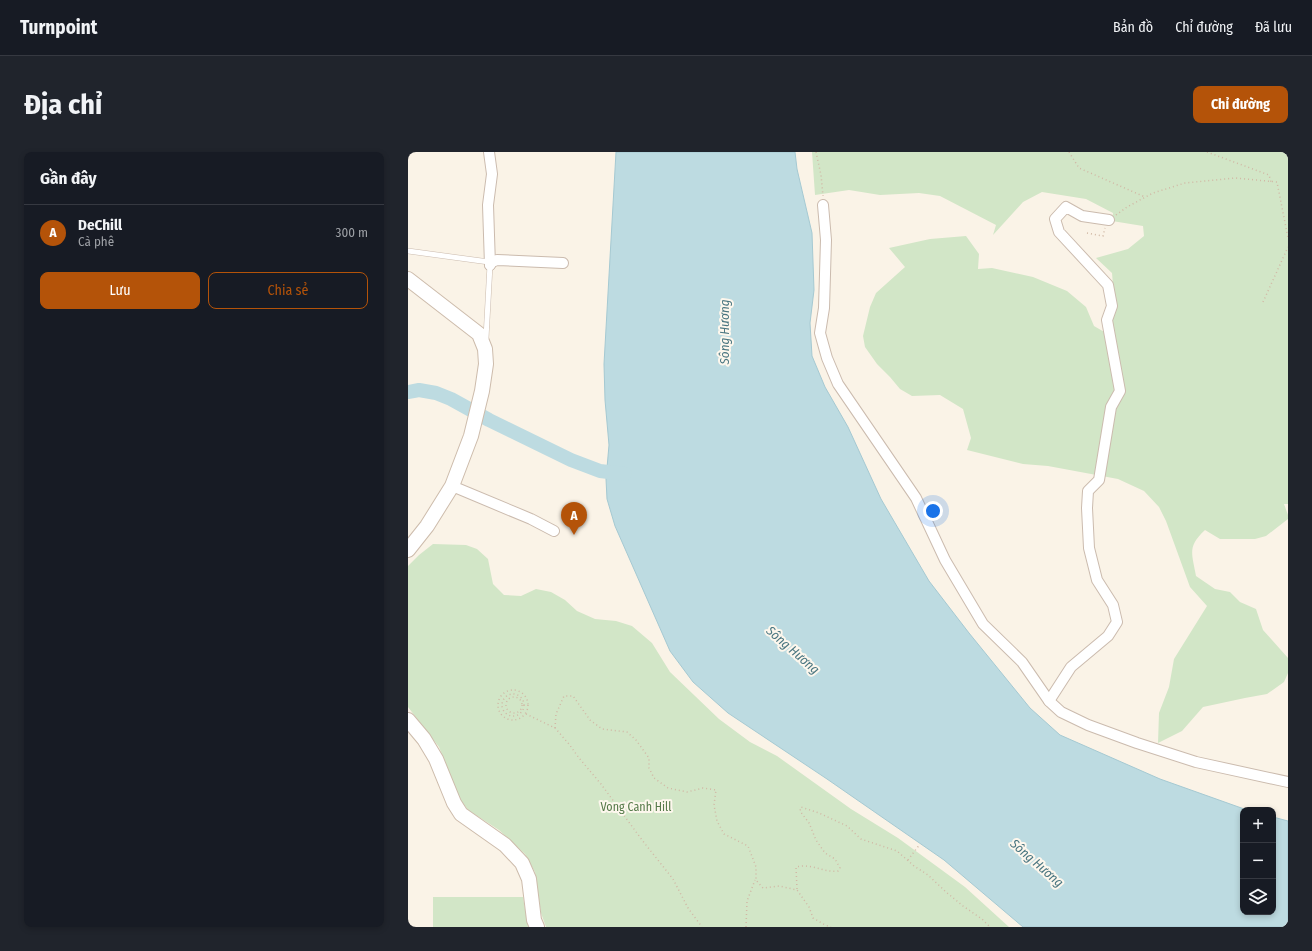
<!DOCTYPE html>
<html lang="vi">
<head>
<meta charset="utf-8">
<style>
	body { margin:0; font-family:"Fira Sans Condensed",sans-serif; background:#20242c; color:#f1f3f6 }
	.controls { position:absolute; right:12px; bottom:12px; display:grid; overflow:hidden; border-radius:8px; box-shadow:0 2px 6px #0003 }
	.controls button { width:36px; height:36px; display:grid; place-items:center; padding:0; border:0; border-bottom:1px solid #363941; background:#171b24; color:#f1f3f6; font:20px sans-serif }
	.you { position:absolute; left:525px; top:359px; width:14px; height:14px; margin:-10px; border:3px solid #fff; border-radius:50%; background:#1a73e8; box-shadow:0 0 0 6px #1a73e833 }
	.badge { display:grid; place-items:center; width:26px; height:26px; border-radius:50%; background:#b45309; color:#fff; font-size:13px; font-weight:700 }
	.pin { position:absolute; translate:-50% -33px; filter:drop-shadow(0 1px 2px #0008) }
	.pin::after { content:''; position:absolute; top:21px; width:14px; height:12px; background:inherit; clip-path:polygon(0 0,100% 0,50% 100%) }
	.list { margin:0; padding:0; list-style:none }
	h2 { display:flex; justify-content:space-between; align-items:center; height:52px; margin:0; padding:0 16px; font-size:17px }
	h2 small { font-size:13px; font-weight:400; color:#9ea1a6 }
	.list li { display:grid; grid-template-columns:26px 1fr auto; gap:12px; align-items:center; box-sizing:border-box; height:56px; padding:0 16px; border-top:1px solid #363941 }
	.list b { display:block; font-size:15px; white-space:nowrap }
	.list p { margin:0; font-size:13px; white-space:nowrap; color:#9ea1a6 }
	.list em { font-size:13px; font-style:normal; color:#9ea1a6 }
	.actions { display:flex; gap:8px; padding:12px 16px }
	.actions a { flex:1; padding:9px 0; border:1px solid #b45309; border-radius:8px; text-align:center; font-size:14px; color:#b45309 }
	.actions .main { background:#b45309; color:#fff }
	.icon { flex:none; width:22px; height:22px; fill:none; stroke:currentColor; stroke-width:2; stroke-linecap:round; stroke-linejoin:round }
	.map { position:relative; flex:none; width:880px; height:775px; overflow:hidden; border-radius:8px }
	header { display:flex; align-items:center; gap:24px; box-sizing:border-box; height:56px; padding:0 20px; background:#171b24; border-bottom:1px solid #363941 }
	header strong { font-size:19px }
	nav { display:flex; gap:22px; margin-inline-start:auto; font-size:14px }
	.intro { display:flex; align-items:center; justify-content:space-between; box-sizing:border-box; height:96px; padding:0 24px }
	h1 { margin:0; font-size:28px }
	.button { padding:10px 18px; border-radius:8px; background:#b45309; color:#fff; font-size:14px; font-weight:700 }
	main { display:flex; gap:24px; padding:0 24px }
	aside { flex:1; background:#171b24; border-radius:8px; box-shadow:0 2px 6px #0003 }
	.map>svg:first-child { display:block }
	.green { fill:#d2e6c7 }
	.water { fill:#bddbe1; stroke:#a5c9d2 }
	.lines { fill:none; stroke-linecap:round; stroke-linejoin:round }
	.river { stroke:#bddbe1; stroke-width:14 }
	.lane-casing { stroke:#cbbbae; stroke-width:6 }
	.street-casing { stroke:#cbbbae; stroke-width:12 }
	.secondary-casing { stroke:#cdbcac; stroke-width:16 }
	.path { stroke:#d1b8a5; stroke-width:1.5; stroke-dasharray:1 3; stroke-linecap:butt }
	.lane { stroke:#fff; stroke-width:5 }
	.street { stroke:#fff; stroke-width:10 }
	.secondary { stroke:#fff; stroke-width:14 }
	.labels { text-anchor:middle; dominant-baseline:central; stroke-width:4; stroke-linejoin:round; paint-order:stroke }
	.park-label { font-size:12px; fill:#567a4a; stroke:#fdf7ed }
	.water-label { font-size:13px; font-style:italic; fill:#4a7681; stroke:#fdf7ed }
</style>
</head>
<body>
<header>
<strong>Turnpoint</strong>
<nav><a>Bản đồ</a><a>Chỉ đường</a><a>Đã lưu</a></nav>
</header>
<div class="intro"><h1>Địa chỉ</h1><a class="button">Chỉ đường</a></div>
<main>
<aside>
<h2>Gần đây<small></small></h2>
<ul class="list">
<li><span class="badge">A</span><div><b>DeChill</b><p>Cà phê</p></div><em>300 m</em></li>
</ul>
<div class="actions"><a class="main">Lưu</a><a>Chia sẻ</a></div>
</aside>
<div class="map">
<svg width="880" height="775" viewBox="0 0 880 775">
	<rect width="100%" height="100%" fill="#faf3e7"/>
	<g class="green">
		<path d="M 404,0 L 880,0 L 880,352 L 876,352 L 880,363 L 880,367 L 858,384 L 847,387 L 812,387 L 797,378 C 779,395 784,401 788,424 L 807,437 L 822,440 L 832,450 L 848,457 L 855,478 L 880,506 L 880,521 L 876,530 L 859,542 L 837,546 L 795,555 L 774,579 L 750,591 L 751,561 L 761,535 L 766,507 L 799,454 L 782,435 L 758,369 L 751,355 L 736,339 L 710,327 L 640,314 L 615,312 L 559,298 L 563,286 L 555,257 L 532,243 L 504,244 L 492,237 L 482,225 L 469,212 L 457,195 L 455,184 L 462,155 L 468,141 L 497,115 L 481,96 L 522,87 L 558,84 L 571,102 L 570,117 L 584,116 L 625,125 L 659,139 L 678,155 L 686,174 L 698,181 L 706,145 L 704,121 L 688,106 L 720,97 L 736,84 L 735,74 L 704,69 L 705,61 L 678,47 L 634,40 L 615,50 L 585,83 L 588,73 L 532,44 L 511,41 L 472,43 L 441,38 L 407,43 Z"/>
		<path d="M 25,392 L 58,393 L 69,397 L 80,407 L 85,432 L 96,443 L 113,444 L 128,437 L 143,440 L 157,448 L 169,459 L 187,467 L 208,469 L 224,474 L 244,491 L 262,520 L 311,567 L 342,590 L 369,604 L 443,657 L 490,686 L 557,735 L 601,775 L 138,775 L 133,761 L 127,720 L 117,702 L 91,678 L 60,658 L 52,647 L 31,595 L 0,555 L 0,414 L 11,403 Z"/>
		<path d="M 25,745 L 115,745 L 120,775 L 25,775 Z"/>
	</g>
	<path class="water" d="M 208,0 L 387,0 L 389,17 L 404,81 L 406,138 L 402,171 L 404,204 L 417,235 L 440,275 L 473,347 L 521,429 L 561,481 L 622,556 L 652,583 L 752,627 L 839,658 L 835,658 L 835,760 L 865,760 L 865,665 L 880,669 L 880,775 L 615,775 L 536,708 L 419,627 L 320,561 L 285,530 L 262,499 L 207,374 L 199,347 L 198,327 L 201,293 L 197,248 L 196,212 Z"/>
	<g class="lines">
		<path class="river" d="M 0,240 L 11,238 L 28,241 L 43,247 L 81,268 L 163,308 L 192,319 L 217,322"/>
		<defs>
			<g id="lane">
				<path d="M 0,99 L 81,110"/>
				<path d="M 78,186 L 82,113"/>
			</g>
			<g id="street">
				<path d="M 81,0 L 84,22 L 80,53 L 82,113"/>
				<path d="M 415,53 L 418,88 L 416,156 L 412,181 L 419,206 L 430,232 L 508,346 L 537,408 L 575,472 L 614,510 L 641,549 L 653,560 L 680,573 L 729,591 L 788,610 L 880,630"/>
				<path d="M 82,113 L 84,110 L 89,108 L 155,111"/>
				<path d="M 44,334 L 123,367 L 146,379"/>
				<path d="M 641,549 L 663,515 L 700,484 L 709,470 L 705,453 L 689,428 L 681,396 L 679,356 L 680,339 L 691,328 L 703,255 L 712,239 L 699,168 L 704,154 L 700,133 L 651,80 L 647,67 L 658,55 L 674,64 L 701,68"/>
			</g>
			<g id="secondary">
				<path d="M 0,127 L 71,182 L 77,197 L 78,212 L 74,239 L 63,284 L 44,334 L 19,374 L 0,398"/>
				<path d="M 0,568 L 16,587 L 28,607 L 46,651 L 53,662 L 97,693 L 114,711 L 121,727 L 126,768 L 129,775"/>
			</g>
		</defs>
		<use href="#lane" class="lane-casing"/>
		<use href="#street" class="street-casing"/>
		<use href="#secondary" class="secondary-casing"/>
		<g class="path">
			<path d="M 408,0 L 413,23 L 415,44"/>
			<path d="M 661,0 L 671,16 L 737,45"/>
			<path d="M 799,0 L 861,23 L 863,30"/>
			<path d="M 708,63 L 719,55 L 745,41 L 777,31 L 827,26 L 869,30 L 880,86"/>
			<path d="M 679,81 L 695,84 L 697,76"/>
			<path d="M 855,150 L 880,95"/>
			<circle cx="105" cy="553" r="15"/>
			<circle cx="105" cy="553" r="11"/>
			<circle cx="106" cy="553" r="8"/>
			<path d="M 118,562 L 147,576 L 161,592 L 171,606 L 193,632 L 234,688 L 265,727 L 280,756 L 294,775"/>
			<path d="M 147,576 L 148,562 L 156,544 L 165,544 L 182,568 L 194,577 L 219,580 L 228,588 L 241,606 L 241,616 L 246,626 L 260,636 L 279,640 L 295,636 L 308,638 L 306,653 L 309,669 L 316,682 L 340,694 L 348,715 L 348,728 L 355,736 L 371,734 L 389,738 L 401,755 L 405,766 L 417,773 L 423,775"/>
			<path d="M 500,708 L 512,692"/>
			<path d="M 389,737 L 388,715 C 405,711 415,721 430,719 L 432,716 L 427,707 L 417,701 L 408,688 L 401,671 L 392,659 L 393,655 L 411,661 L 439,674 L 453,687 L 489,699 L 506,714 L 520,723 L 538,740 L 555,754 L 574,767 L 582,775"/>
			<path d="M 338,775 L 339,749 L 347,728"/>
		</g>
		<use href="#lane" class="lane"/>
		<use href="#street" class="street"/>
		<use href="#secondary" class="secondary"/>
	</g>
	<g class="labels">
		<g class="park-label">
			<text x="228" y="655">Vong Canh Hill</text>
		</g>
		<g class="water-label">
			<text transform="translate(316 180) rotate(-90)">Sông Hương</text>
			<text transform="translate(385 498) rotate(41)">Sông Hương</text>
			<text transform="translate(629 711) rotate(41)">Sông Hương</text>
		</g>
	</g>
</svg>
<div class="controls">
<button>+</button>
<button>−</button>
<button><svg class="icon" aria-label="layers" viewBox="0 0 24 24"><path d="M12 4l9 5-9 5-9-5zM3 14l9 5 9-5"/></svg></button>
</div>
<div class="you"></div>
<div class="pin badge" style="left:166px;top:383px">A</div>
</div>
</main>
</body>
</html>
